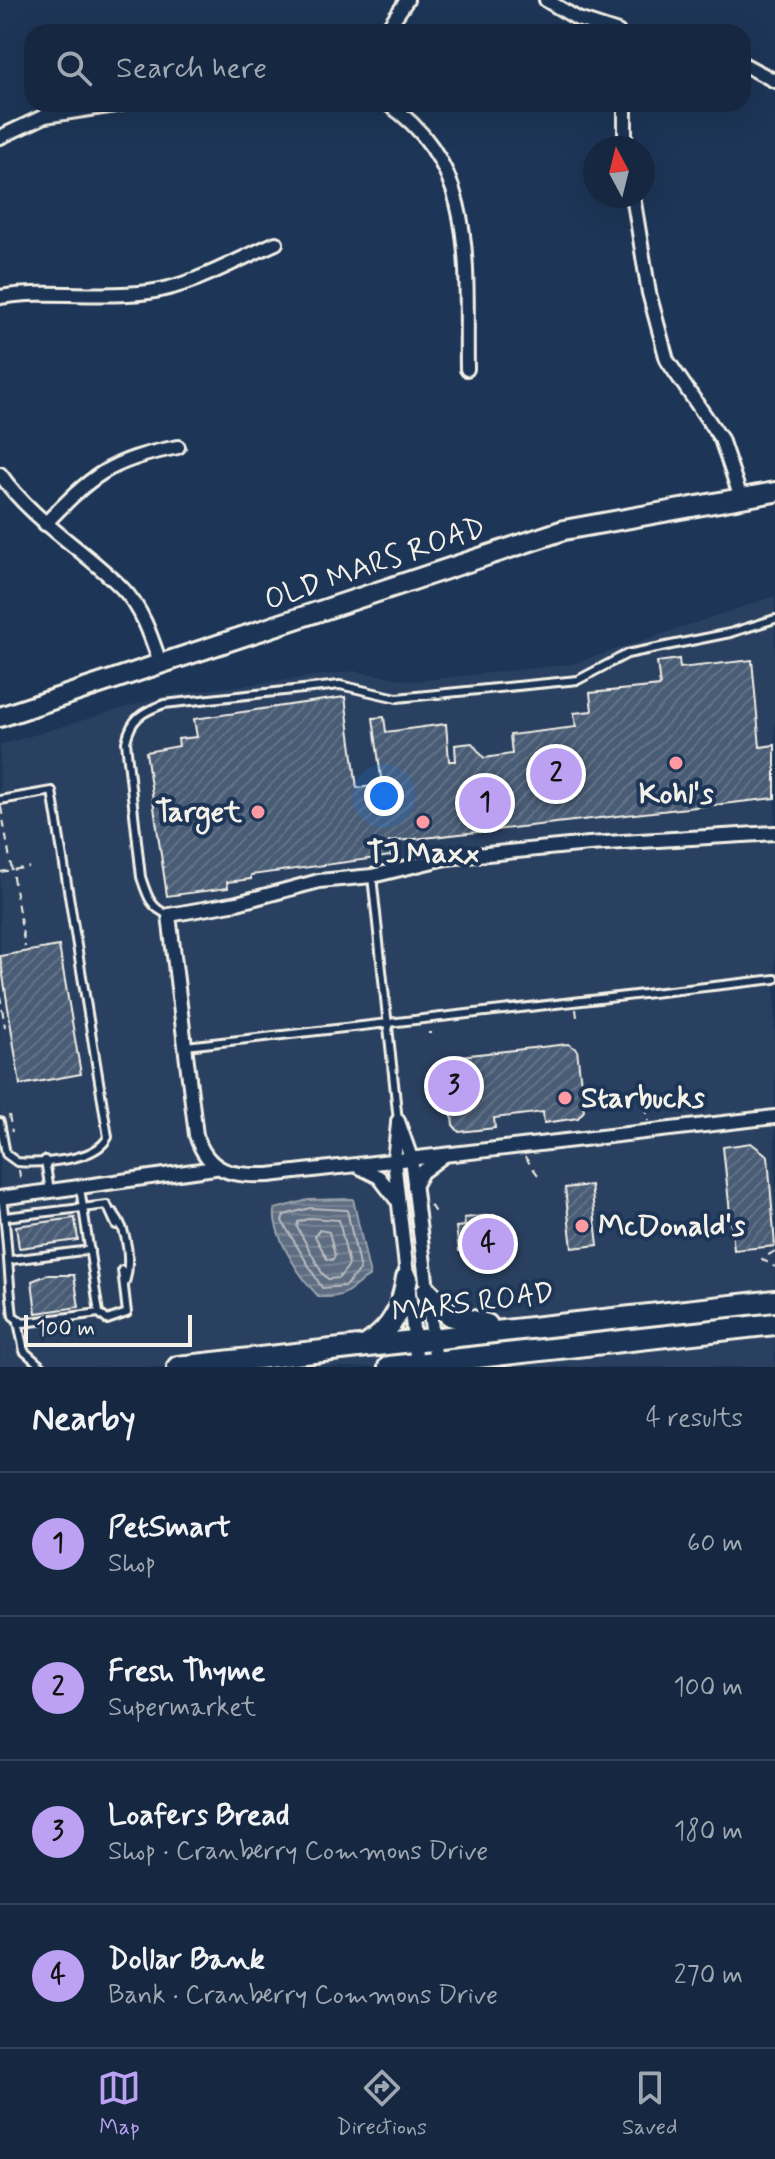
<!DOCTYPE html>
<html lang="en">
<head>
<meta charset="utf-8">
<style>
	body { margin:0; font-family:Mynerve,sans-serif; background:#23344c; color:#f1f3f6 }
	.compass { position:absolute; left:583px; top:136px; width:72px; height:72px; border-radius:50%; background:#162841; box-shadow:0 8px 32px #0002; rotate:353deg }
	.scale { position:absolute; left:24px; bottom:20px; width:168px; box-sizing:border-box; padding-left:8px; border:4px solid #f4f1e8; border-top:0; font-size:22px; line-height:28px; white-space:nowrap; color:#f4f1e8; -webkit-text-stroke:6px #1d3557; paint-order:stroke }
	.you { position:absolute; left:384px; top:796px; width:28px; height:28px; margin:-20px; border:6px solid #fff; border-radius:50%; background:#1a73e8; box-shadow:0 0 0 12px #1a73e833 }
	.badge { display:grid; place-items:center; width:52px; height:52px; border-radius:50%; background:#bca0f2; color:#111; font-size:26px; font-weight:700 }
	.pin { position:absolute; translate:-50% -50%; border:4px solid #fff; box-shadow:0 2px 8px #0006 }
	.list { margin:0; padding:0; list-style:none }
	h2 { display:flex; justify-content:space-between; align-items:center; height:104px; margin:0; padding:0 32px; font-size:34px }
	h2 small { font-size:26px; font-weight:400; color:#9ea6b1 }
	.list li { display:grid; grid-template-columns:52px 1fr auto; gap:24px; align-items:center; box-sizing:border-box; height:144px; padding:0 32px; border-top:2px solid #35445a }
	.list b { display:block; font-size:30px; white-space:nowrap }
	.list p { margin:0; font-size:26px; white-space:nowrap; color:#9ea6b1 }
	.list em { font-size:26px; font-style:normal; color:#9ea6b1 }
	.icon { flex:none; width:44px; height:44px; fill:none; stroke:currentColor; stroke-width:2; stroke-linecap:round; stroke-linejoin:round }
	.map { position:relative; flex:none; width:775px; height:1367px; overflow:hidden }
	.search { position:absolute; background:#162841; box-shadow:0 8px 32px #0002; left:24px; right:24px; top:24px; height:88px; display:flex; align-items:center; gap:20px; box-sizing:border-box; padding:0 28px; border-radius:24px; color:#9ea6b1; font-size:30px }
	.sheet { height:680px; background:#162841 }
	nav { display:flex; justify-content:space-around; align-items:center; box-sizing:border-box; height:112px; border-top:2px solid #35445a; background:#162841; font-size:22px; color:#9ea6b1 }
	nav a { display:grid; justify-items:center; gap:4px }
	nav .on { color:#bca0f2 }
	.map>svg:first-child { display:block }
	.built { fill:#2a4060 }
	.water { fill:url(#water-rules); stroke:#9aa2ab; stroke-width:2 }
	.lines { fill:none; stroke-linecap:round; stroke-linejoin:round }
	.shore { stroke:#b8bcbf; stroke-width:2 }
	.building { fill:url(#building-hatch); stroke:#f4f1e8; stroke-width:2 }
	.lane-casing { stroke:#f4f1e8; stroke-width:12 }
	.street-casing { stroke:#f4f1e8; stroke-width:18 }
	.secondary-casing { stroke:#f4f1e8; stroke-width:24 }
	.primary-casing { stroke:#f4f1e8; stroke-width:26 }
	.path { stroke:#f4f1e8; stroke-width:2; stroke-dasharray:8 6; stroke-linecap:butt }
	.lane { stroke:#1d3557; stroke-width:6 }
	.street { stroke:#1d3557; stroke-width:12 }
	.secondary { stroke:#1d3557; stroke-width:18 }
	.primary { stroke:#1d3557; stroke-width:20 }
	.poi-dot { fill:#ff9aa2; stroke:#1d3557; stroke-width:3 }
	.labels { text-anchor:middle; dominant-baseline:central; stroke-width:8; stroke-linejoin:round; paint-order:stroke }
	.street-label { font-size:30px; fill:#f4f1e8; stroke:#1d3557 }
	.poi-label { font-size:30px; font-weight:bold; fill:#f4f1e8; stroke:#1d3557 }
</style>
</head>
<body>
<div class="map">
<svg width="775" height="1367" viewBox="0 0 775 1367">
	<defs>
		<pattern id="water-rules" width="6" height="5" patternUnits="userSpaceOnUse" patternTransform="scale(2)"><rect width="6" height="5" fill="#5e6d82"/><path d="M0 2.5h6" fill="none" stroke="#768294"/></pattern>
		<pattern id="building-hatch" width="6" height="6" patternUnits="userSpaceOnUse" patternTransform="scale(2)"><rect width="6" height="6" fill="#485b74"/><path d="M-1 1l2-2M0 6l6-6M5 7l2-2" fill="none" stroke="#637388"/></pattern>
	</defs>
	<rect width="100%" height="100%" fill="#1d3557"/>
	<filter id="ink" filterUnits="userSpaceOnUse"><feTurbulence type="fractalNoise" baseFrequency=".0125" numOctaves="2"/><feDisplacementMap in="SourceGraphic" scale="16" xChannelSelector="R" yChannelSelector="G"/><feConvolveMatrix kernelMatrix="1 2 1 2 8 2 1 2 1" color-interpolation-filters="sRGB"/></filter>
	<g filter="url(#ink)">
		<path class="built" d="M 775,596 L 775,1367 L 0,1367 L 0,745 L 167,695 L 354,671 L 414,681 L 572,664 Z"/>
		<path class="water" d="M 353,1199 L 370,1276 C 346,1289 351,1298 319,1297 C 301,1278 272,1236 275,1209 L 308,1200 Z"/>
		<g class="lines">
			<g class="shore">
				<path d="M 310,1208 L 347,1210 L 360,1270 L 345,1286 L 322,1288 L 282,1221 L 284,1215 Z"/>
				<path d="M 311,1218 L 339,1220 L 349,1265 L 339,1278 L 328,1279 L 322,1273 L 297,1227 L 298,1222 Z"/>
				<path d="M 319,1230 L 329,1232 L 335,1256 L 332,1260 L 327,1259 L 315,1236 Z"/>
			</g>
		</g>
		<g class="building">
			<path d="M 679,659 L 680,668 L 752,660 L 760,747 L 775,745 L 775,798 L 389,842 L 391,856 L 251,875 L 251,879 L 227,882 L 228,888 L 167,896 L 146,752 L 179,746 L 178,739 L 197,737 L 194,719 L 345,697 L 357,788 L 382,785 L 373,718 L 384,717 L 386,732 L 446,724 L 449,761 L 456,761 L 455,745 L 472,743 L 484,758 L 512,754 L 510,735 L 576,727 L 574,713 L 592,711 L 590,693 L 660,686 L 657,662 Z"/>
			<path d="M 59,946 L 81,1074 L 20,1085 L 0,956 Z"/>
			<path d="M 568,1044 L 577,1049 L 584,1111 L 578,1118 L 544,1123 L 543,1112 L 494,1118 L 495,1128 L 459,1132 L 453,1125 L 445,1065 L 451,1057 Z"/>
			<path d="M 751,1143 L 768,1156 L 775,1246 L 734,1250 L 723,1147 Z"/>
			<path d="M 591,1185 L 598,1245 L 572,1248 L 565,1188 Z"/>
			<path d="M 494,1215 L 495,1223 L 505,1222 L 508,1245 L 495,1246 L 497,1267 L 479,1269 L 477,1249 L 459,1251 L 456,1227 L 465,1226 L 464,1218 Z"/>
			<path d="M 75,1218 L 78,1240 L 19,1248 L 16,1226 Z"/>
			<path d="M 47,1275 L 74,1275 L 79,1307 L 36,1313 L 32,1281 Z"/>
		</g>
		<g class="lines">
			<defs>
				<g id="lane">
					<path d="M 0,800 L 52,791 L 108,1137 C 96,1161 42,1164 17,1162 L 6,1154 L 0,1122"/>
					<path d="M 372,876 L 398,1121"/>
					<path d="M 169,915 C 150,908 147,895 141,877 L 126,742 C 131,718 142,712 164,704 L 340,685 L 397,698 L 578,680 L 627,654 L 730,633 L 775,619"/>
					<path d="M 186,1046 L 775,979"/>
					<path d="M 45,1160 L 50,1191"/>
					<path d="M 2,1198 C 8,1238 8,1276 13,1316 L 23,1323 L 99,1313 L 80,1188"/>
					<path d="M 114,1213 C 128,1231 132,1264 124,1285"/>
					<path d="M 5,1217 L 107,1205 L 116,1225"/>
					<path d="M 11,1260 L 90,1250"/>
					<path d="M 99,1313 L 107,1320 L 127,1313 L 122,1270"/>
					<path d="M 18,1322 L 24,1351 L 42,1367"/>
				</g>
				<g id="street">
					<path d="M 546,0 L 578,19 L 618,32"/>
					<path d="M 385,32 L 407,0"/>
					<path d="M 743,64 L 775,81"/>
					<path d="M 388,104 C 480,166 465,271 467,369"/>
					<path d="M 625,104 L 625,148"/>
					<path d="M 0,137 L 45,116 L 121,104"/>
					<path d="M 633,196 L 649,293 L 667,360 L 721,439 L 741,498"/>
					<path d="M 0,297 C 50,289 99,299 149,292 C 193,286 236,260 276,243"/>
					<path d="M 0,474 C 33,521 82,548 122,588 C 143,609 152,639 161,666"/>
					<path d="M 45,524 C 92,475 110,460 178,447"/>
					<path d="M 775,833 L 589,844 L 446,858 L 372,876 L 319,881 L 237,903 L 169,915 L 196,1135 C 208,1174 234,1176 269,1175 L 775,1117"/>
					<path d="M 398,1121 L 411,1158 L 436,1362"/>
					<path d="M 398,1124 L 394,1160 L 417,1364"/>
					<path d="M 357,1166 L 379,1177 L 396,1199"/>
					<path d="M 414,1186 L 422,1172 L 442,1157"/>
					<path d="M 0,1198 L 215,1168"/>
				</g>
				<path id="secondary" d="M 0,717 L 564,530 L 775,492"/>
				<g id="primary">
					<path d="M 427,1292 L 450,1315 L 487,1325"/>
					<path d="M 369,1344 C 394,1327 402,1308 407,1278"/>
					<path d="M 178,1367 L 775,1301"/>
					<path d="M 389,1367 L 775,1324"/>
				</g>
			</defs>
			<use href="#lane" class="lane-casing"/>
			<use href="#street" class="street-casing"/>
			<use href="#secondary" class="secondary-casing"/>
			<use href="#primary" class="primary-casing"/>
			<g class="path">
				<path d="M 1,807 L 25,947"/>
				<path d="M 0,872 L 29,867"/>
				<path d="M 0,995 L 5,1027"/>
				<path d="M 576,1009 L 577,1017"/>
				<path d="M 428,1033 L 432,1033"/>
				<path d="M 646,1106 L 648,1121"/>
				<path d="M 9,1115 L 12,1132"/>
				<path d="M 525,1157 L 538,1175"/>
				<path d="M 19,1170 L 21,1183"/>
				<path d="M 430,1205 L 436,1214"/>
				<path d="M 775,1251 L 762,1259 L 775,1267"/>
			</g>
			<use href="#lane" class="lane"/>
			<use href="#street" class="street"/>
			<use href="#secondary" class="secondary"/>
			<use href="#primary" class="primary"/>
		</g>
	</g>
	<g class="poi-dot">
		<circle cx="676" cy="763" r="8"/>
		<circle cx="258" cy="812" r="8"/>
		<circle cx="423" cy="822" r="8"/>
		<circle cx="565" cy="1098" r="8"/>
		<circle cx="582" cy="1226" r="8"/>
	</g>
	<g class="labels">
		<g class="street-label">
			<text transform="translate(375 564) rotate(-19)">OLD MARS ROAD</text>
			<text transform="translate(473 1303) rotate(-7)">MARS ROAD</text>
		</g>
		<g class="poi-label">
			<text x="676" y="794">Kohl's</text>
			<text x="242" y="812" text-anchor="end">Target</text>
			<text x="423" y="853">TJ Maxx</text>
			<text x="581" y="1098" text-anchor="start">Starbucks</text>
			<text x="598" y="1226" text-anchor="start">McDonald's</text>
		</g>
	</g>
</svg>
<svg class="compass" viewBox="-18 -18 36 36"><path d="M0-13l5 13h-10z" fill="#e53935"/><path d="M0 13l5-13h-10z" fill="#9ea6b1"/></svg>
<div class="scale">100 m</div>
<div class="you"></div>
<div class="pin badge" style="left:485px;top:803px">1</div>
<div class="pin badge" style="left:556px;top:774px">2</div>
<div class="pin badge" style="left:454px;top:1086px">3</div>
<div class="pin badge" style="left:488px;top:1244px">4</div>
<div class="search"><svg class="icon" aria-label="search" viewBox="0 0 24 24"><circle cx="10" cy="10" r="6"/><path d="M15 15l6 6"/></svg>Search here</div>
</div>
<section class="sheet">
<h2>Nearby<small>4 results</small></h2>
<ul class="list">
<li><span class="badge">1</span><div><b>PetSmart</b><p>Shop</p></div><em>60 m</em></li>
<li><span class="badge">2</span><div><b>Fresh Thyme</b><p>Supermarket</p></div><em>100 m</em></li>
<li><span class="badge">3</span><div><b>Loafers Bread</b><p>Shop · Cranberry Commons Drive</p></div><em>180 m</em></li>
<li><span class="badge">4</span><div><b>Dollar Bank</b><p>Bank · Cranberry Commons Drive</p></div><em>270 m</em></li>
</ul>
</section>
<nav>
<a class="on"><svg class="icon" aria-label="map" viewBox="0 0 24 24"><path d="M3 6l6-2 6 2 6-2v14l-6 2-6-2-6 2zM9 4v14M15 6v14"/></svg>Map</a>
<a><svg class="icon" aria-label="directions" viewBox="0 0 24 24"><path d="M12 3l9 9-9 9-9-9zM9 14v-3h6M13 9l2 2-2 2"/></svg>Directions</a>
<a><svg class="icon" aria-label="saved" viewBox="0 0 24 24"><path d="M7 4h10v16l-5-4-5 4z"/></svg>Saved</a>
</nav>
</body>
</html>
